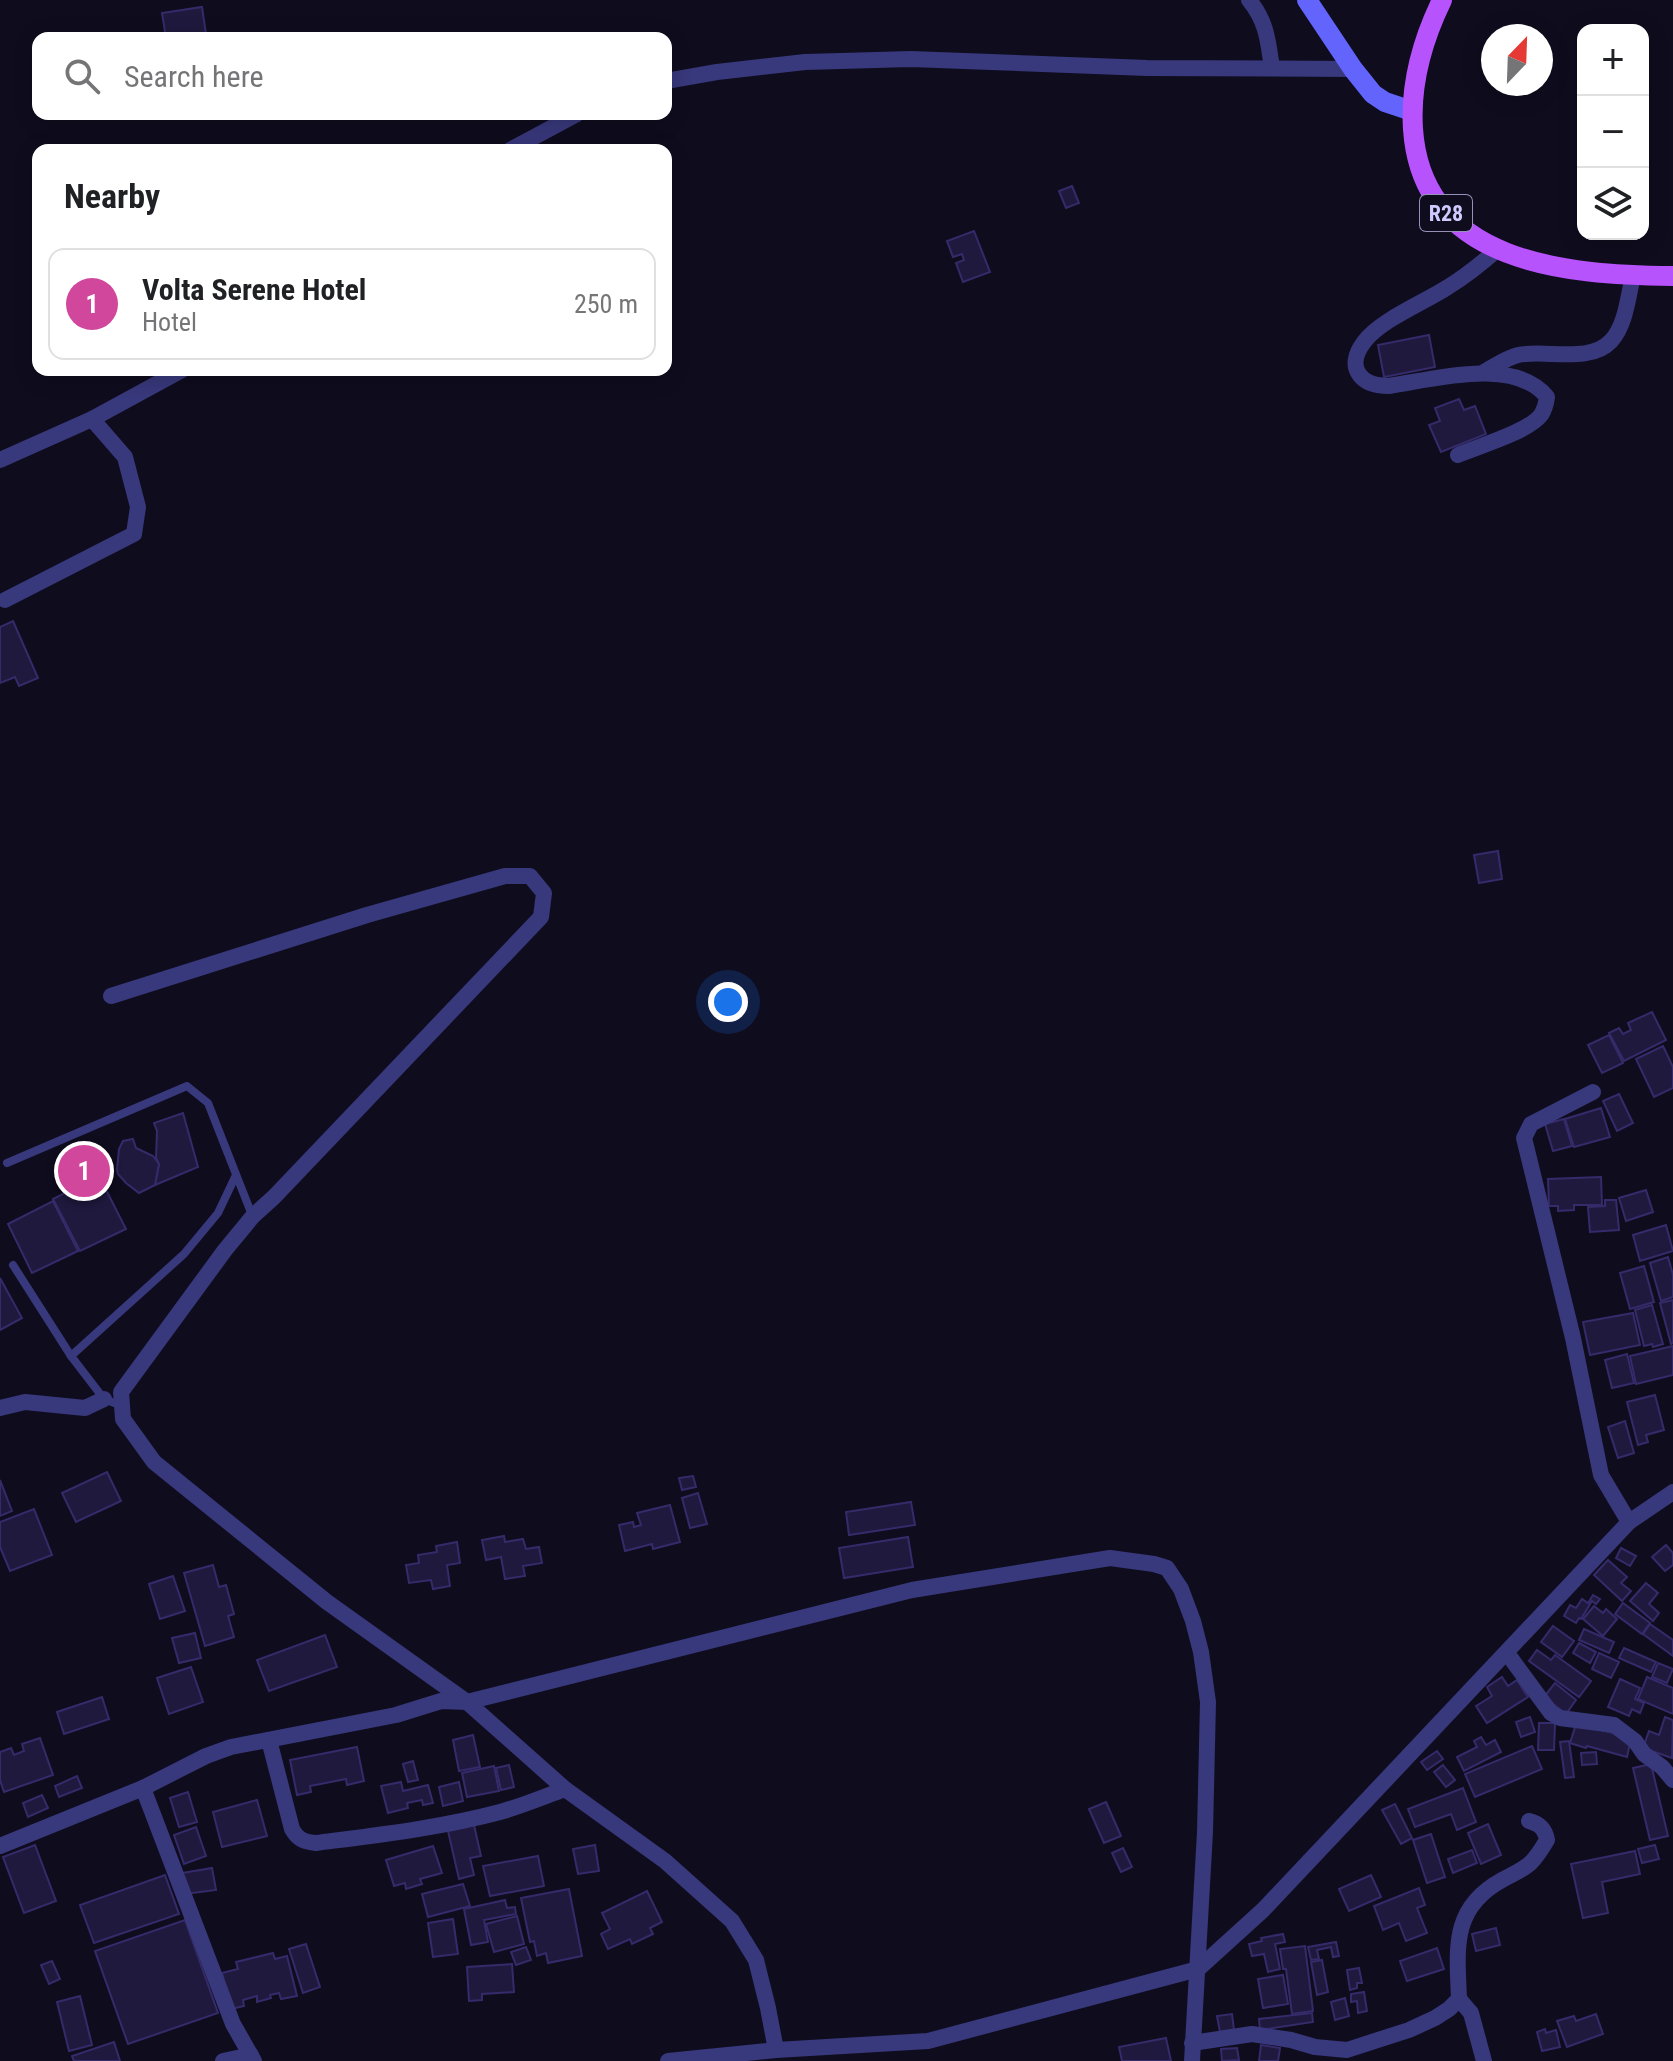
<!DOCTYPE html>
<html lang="en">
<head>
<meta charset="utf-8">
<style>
	body { margin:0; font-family:"Roboto Condensed",sans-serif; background:#f6f6f6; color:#202124 }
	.controls { position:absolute; right:24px; top:24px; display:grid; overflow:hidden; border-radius:16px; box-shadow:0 4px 20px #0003 }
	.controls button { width:72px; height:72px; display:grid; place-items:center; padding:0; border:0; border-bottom:2px solid #e0e0e0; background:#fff; color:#202124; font:40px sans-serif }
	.compass { position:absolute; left:1481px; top:24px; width:72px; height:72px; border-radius:50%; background:#fff; box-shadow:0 4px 20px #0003; rotate:23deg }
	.you { position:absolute; left:728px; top:1002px; width:28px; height:28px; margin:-20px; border:6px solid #fff; border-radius:50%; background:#1a73e8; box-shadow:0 0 0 12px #1a73e833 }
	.badge { display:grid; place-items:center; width:52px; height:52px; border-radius:50%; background:#7c3aed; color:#fff; font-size:26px; font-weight:700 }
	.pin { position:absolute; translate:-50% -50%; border:4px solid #fff; box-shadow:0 2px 8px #0006 }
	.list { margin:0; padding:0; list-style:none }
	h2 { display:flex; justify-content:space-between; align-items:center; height:104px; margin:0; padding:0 32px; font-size:34px }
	h2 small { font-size:26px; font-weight:400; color:#757577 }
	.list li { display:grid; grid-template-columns:52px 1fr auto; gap:24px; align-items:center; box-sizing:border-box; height:112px; margin:0 16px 16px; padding:0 16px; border:2px solid #e0e0e0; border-radius:16px }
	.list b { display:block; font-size:30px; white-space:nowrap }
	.list p { margin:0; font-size:26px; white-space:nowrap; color:#757577 }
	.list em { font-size:26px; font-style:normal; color:#757577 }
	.icon { flex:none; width:44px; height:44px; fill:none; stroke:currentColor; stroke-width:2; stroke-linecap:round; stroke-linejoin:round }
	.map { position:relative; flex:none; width:1673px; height:2061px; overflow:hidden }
	.search { position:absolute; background:#fff; box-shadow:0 4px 20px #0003; left:32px; top:32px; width:640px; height:88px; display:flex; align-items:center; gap:20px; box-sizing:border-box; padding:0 28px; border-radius:16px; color:#757577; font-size:30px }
	.panel { position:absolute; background:#fff; box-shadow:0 4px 20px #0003; left:32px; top:144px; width:640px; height:232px; border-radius:16px }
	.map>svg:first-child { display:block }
	.building { fill:#1f193e; stroke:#352b6a; stroke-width:2 }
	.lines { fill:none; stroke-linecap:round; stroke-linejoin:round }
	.lane { stroke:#38387c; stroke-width:8 }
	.street { stroke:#38387c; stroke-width:16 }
	.secondary { stroke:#6264fc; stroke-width:20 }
	.primary { stroke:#b753fc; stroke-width:20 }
	.labels { text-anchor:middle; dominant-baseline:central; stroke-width:8; stroke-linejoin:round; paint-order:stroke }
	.shield { fill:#0f0c1e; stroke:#9591bb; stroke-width:2 }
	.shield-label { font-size:22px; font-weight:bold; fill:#cecafe }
</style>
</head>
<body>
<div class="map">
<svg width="1673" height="2061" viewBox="0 0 1673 2061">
	<rect width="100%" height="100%" fill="#0f0c1e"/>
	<g class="building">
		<path d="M 202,7 L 206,34 L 184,38 L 166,38 L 162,13 Z"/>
		<path d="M 1072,186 L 1079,203 L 1066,208 L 1059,191 Z"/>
		<path d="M 974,231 L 990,272 L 963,282 L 956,263 L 964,260 L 962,254 L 953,257 L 947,241 Z"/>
		<path d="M 1429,335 L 1435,367 L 1384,377 L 1378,345 Z"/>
		<path d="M 1459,399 L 1464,410 L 1475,406 L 1486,434 L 1441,452 L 1429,425 L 1440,421 L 1435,408 Z"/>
		<path d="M 13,621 L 38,678 L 19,686 L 15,677 L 0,683 L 0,627 Z"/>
		<path d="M 1498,851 L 1502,879 L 1479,883 L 1474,855 Z"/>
		<path d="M 1652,1012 L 1666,1040 L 1624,1061 L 1609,1033 L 1619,1028 L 1623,1034 L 1631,1030 L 1628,1023 Z"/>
		<path d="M 1609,1035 L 1623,1063 L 1602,1073 L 1588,1045 Z"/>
		<path d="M 1663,1046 L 1673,1067 L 1673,1088 L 1654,1097 L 1636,1059 Z"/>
		<path d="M 1619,1094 L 1633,1123 L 1617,1131 L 1603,1101 Z"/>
		<path d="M 1601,1108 L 1610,1137 L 1574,1147 L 1565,1119 Z"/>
		<path d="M 183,1113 L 198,1167 L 155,1185 L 159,1164 L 156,1158 L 157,1131 L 154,1123 Z"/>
		<path d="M 1564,1119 L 1572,1146 L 1553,1151 L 1545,1124 Z"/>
		<path d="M 133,1139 L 136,1148 L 153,1156 L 159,1164 L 155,1185 L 139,1193 L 126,1183 L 118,1174 L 117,1170 L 119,1149 L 123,1141 Z"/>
		<path d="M 99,1176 L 126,1229 L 80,1251 L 53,1199 Z"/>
		<path d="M 1601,1177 L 1602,1205 L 1574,1205 L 1574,1210 L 1558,1211 L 1558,1206 L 1549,1206 L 1548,1179 Z"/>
		<path d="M 1646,1190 L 1653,1212 L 1626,1221 L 1619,1198 Z"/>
		<path d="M 1605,1200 L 1616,1200 L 1619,1230 L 1590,1232 L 1588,1207 L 1605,1206 Z"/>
		<path d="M 53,1201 L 78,1251 L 32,1273 L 8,1224 Z"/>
		<path d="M 1666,1225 L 1673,1251 L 1640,1261 L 1633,1235 Z"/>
		<path d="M 1668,1257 L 1673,1275 L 1673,1297 L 1661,1301 L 1650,1263 Z"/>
		<path d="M 1644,1266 L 1654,1302 L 1630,1309 L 1620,1273 Z"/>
		<path d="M 0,1278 L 22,1318 L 0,1330 Z"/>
		<path d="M 1673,1300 L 1673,1343 L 1671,1344 L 1660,1303 Z"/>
		<path d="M 1652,1305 L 1663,1344 L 1653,1347 L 1652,1344 L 1644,1346 L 1635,1310 Z"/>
		<path d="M 1633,1313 L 1640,1345 L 1590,1355 L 1583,1322 Z"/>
		<path d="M 1673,1346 L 1673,1375 L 1636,1384 L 1630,1356 Z"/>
		<path d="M 1627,1354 L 1634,1383 L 1612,1388 L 1605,1360 Z"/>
		<path d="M 1655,1395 L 1664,1430 L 1646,1435 L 1648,1442 L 1638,1445 L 1627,1402 Z"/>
		<path d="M 1625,1421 L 1634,1453 L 1618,1458 L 1608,1427 Z"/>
		<path d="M 107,1472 L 121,1501 L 76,1522 L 62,1493 Z"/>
		<path d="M 693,1476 L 696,1487 L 682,1490 L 679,1478 Z"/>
		<path d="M 0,1480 L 12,1511 L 0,1516 Z"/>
		<path d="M 698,1493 L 707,1524 L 690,1528 L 682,1498 Z"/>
		<path d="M 911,1502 L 915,1525 L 849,1535 L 846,1512 Z"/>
		<path d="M 670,1505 L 680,1542 L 653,1549 L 652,1544 L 625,1551 L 619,1525 L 633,1522 L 634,1527 L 641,1525 L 637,1513 Z"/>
		<path d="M 34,1509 L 52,1555 L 10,1571 L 0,1547 L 0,1522 Z"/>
		<path d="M 504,1536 L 505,1542 L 523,1539 L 526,1549 L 539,1547 L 542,1563 L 523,1566 L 525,1576 L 505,1579 L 501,1557 L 486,1560 L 482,1540 Z"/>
		<path d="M 908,1537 L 913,1567 L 844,1578 L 839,1548 Z"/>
		<path d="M 457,1542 L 460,1563 L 447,1565 L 450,1586 L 433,1589 L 431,1580 L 409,1583 L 406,1565 L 419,1563 L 418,1555 L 437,1552 L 436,1546 Z"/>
		<path d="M 1666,1545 L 1673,1553 L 1673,1565 L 1665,1571 L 1652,1557 Z"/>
		<path d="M 1621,1548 L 1636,1556 L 1630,1566 L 1616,1558 Z"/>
		<path d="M 1608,1560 L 1627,1577 L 1621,1583 L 1631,1591 L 1622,1601 L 1594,1575 Z"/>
		<path d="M 213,1565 L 219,1587 L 226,1585 L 234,1614 L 228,1616 L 234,1637 L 205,1646 L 184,1573 Z"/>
		<path d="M 173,1576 L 185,1611 L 160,1619 L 149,1584 Z"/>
		<path d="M 1646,1583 L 1658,1593 L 1649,1604 L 1659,1613 L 1653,1621 L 1630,1601 Z"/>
		<path d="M 1593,1595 L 1600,1599 L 1596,1604 L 1592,1601 L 1581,1619 L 1579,1618 L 1576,1623 L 1564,1616 L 1570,1605 L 1576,1608 L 1582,1599 L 1588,1603 Z"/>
		<path d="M 1623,1603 L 1650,1623 L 1642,1634 L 1615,1614 Z"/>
		<path d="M 1594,1606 L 1603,1613 L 1606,1609 L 1617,1619 L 1603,1636 L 1583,1619 Z"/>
		<path d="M 1650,1624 L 1673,1640 L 1673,1656 L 1643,1634 Z"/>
		<path d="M 1553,1626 L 1574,1641 L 1562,1657 L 1541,1642 Z"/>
		<path d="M 1584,1629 L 1614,1642 L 1609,1653 L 1579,1640 Z"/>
		<path d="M 195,1633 L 201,1658 L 179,1663 L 172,1638 Z"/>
		<path d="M 325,1635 L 337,1667 L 269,1691 L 257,1660 Z"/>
		<path d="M 1579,1643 L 1596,1652 L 1590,1663 L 1573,1653 Z"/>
		<path d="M 1624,1648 L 1656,1662 L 1651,1672 L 1619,1658 Z"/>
		<path d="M 1537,1650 L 1551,1660 L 1555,1655 L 1591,1681 L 1579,1697 L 1529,1661 Z"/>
		<path d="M 1599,1653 L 1619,1662 L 1611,1678 L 1592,1669 Z"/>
		<path d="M 1658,1663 L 1673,1669 L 1667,1683 L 1652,1677 Z"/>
		<path d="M 191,1667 L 203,1702 L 169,1714 L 157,1678 Z"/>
		<path d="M 1502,1677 L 1508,1686 L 1517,1680 L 1528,1697 L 1487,1723 L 1476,1706 L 1492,1696 L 1487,1687 Z"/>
		<path d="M 1647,1677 L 1673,1688 L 1673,1714 L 1638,1699 Z"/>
		<path d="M 1620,1679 L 1640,1688 L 1635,1699 L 1644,1703 L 1640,1713 L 1632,1709 L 1629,1716 L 1608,1707 Z"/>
		<path d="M 1555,1683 L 1576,1700 L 1566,1714 L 1544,1697 Z"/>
		<path d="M 102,1697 L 109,1719 L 64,1734 L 57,1712 Z"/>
		<path d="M 1530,1717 L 1535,1732 L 1521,1737 L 1516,1722 Z"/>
		<path d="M 1665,1717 L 1673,1720 L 1672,1758 L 1643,1748 L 1649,1731 L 1659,1735 Z"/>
		<path d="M 1539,1723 L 1555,1723 L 1554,1750 L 1538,1750 Z"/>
		<path d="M 1576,1724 L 1626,1736 L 1630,1743 L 1627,1757 L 1587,1746 L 1586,1748 L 1570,1743 Z"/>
		<path d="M 473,1735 L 480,1767 L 459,1771 L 453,1740 Z"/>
		<path d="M 1481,1737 L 1486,1745 L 1495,1740 L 1501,1752 L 1464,1771 L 1457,1757 L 1477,1747 L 1474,1741 Z"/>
		<path d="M 40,1738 L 53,1775 L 4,1792 L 0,1780 L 0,1752 L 11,1748 L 14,1755 L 24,1751 L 22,1744 Z"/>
		<path d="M 1569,1741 L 1574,1777 L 1565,1778 L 1560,1742 Z"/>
		<path d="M 1532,1746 L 1542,1769 L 1475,1797 L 1465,1774 Z"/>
		<path d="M 357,1747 L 364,1781 L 347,1785 L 346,1779 L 310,1786 L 311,1792 L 297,1795 L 290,1760 Z"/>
		<path d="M 1437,1751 L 1443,1759 L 1427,1770 L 1421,1762 Z"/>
		<path d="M 1596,1752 L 1597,1764 L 1582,1765 L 1581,1753 Z"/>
		<path d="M 413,1761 L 418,1780 L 408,1782 L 403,1764 Z"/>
		<path d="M 1651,1764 L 1668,1836 L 1650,1840 L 1633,1768 Z"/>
		<path d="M 509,1765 L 514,1787 L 501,1790 L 496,1768 Z"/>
		<path d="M 1443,1765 L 1455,1780 L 1446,1787 L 1434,1772 Z"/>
		<path d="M 494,1766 L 499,1791 L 467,1797 L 462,1773 Z"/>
		<path d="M 77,1776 L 82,1788 L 59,1797 L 55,1786 Z"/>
		<path d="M 401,1782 L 403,1791 L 428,1785 L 433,1803 L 423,1805 L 422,1800 L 407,1803 L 408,1808 L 388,1813 L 381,1786 Z"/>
		<path d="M 459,1782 L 463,1801 L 443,1806 L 439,1787 Z"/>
		<path d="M 1463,1788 L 1476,1822 L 1457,1830 L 1451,1814 L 1415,1827 L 1408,1809 Z"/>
		<path d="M 188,1792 L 197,1822 L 179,1827 L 170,1798 Z"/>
		<path d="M 42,1795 L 48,1808 L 28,1817 L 23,1803 Z"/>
		<path d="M 257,1800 L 267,1836 L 222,1847 L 213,1812 Z"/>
		<path d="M 1106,1802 L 1121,1836 L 1104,1843 L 1089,1809 Z"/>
		<path d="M 1395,1804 L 1412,1838 L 1401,1844 L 1382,1810 Z"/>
		<path d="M 1488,1824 L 1501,1855 L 1481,1864 L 1468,1833 Z"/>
		<path d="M 474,1825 L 481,1856 L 470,1858 L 474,1875 L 459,1879 L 448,1831 Z"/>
		<path d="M 196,1827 L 206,1856 L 184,1864 L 174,1835 Z"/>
		<path d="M 1431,1834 L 1445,1877 L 1427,1883 L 1413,1840 Z"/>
		<path d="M 35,1845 L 56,1901 L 24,1913 L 3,1857 Z"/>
		<path d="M 595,1845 L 599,1871 L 578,1874 L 573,1849 Z"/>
		<path d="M 1655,1845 L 1659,1859 L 1642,1863 L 1638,1849 Z"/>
		<path d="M 433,1846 L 442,1873 L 420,1879 L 422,1884 L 406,1889 L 405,1883 L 394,1886 L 386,1860 Z"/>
		<path d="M 1123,1848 L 1132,1867 L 1121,1872 L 1112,1853 Z"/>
		<path d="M 1472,1850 L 1477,1863 L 1453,1873 L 1448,1859 Z"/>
		<path d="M 1635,1851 L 1640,1874 L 1602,1882 L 1608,1913 L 1583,1918 L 1571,1864 Z"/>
		<path d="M 538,1856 L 544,1886 L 490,1896 L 483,1866 Z"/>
		<path d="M 212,1868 L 216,1890 L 185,1894 L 182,1873 Z"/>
		<path d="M 165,1875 L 179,1914 L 94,1943 L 80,1905 Z"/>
		<path d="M 1371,1875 L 1381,1897 L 1349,1911 L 1339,1889 Z"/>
		<path d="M 463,1884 L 470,1906 L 428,1917 L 422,1894 Z"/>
		<path d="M 1419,1888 L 1425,1905 L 1417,1908 L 1427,1933 L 1406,1941 L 1399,1923 L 1383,1930 L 1374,1906 Z"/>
		<path d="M 569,1889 L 582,1956 L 548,1963 L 546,1953 L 537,1956 L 534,1941 L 530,1942 L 521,1898 Z"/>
		<path d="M 647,1891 L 662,1922 L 650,1928 L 653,1934 L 632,1944 L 630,1939 L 608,1949 L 601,1934 L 610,1929 L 602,1913 Z"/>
		<path d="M 505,1900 L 507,1908 L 515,1907 L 516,1914 L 484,1920 L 488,1942 L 471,1945 L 464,1909 Z"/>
		<path d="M 517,1916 L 524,1944 L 494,1952 L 486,1924 Z"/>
		<path d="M 453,1919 L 458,1954 L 433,1957 L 428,1923 Z"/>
		<path d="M 185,1920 L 218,2013 L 128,2044 L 95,1951 Z"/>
		<path d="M 1496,1928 L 1500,1945 L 1476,1951 L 1472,1934 Z"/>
		<path d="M 1283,1934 L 1285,1942 L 1275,1944 L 1280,1969 L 1268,1972 L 1264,1954 L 1252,1956 L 1249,1944 L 1262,1941 L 1261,1938 Z"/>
		<path d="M 1336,1942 L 1339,1956 L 1333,1957 L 1331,1947 L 1317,1950 L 1319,1959 L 1311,1960 L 1308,1947 Z"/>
		<path d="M 306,1944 L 320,1987 L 303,1993 L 289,1949 Z"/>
		<path d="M 1305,1946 L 1313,2011 L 1292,2014 L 1286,1969 L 1283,1969 L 1280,1949 Z"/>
		<path d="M 526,1947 L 531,1960 L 516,1965 L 511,1952 Z"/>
		<path d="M 1437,1948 L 1444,1969 L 1407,1981 L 1400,1961 Z"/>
		<path d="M 273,1953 L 275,1959 L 287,1956 L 297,1996 L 281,1999 L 279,1993 L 270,1995 L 271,1998 L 257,2002 L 257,1996 L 243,2000 L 244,2006 L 231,2009 L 222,1973 L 238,1969 L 236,1962 Z"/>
		<path d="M 1322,1960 L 1328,1992 L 1317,1995 L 1311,1962 Z"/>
		<path d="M 52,1961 L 60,1979 L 49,1984 L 41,1965 Z"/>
		<path d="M 512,1964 L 514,1992 L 482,1994 L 482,2000 L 469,2001 L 467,1967 Z"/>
		<path d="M 1359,1968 L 1362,1983 L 1357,1983 L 1357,1988 L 1350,1990 L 1347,1970 Z"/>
		<path d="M 1283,1975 L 1288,2004 L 1263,2008 L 1258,1979 Z"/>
		<path d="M 1364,1992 L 1367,2011 L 1358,2013 L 1357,2001 L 1351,2002 L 1351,1994 Z"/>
		<path d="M 80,1996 L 92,2045 L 69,2051 L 57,2002 Z"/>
		<path d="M 1345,1998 L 1349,2016 L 1335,2020 L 1331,2002 Z"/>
		<path d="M 1312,2013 L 1313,2022 L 1260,2030 L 1259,2019 Z"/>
		<path d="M 1232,2014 L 1234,2030 L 1220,2032 L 1217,2016 Z"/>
		<path d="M 1596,2014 L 1603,2034 L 1567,2047 L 1557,2021 L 1574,2016 L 1576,2021 Z"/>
		<path d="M 1545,2029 L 1546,2033 L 1556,2030 L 1560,2047 L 1542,2051 L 1537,2032 Z"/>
		<path d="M 1166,2038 L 1171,2061 L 1122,2061 L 1119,2047 Z"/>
		<path d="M 114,2042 L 120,2061 L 74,2061 L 72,2056 Z"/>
		<path d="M 1261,2045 L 1280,2048 L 1278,2061 L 1259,2061 Z"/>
		<path d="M 1237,2048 L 1239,2060 L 1222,2061 L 1221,2049 Z"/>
	</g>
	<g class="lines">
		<g class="lane">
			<path d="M 7,1163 L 187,1086 L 208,1103 L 252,1215"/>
			<path d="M 13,1265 L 71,1356 L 104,1399 L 122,1406"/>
			<path d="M 71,1356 L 184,1254 L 218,1213 L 236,1175"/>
		</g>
		<g class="street">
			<path d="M 1249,0 C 1267,22 1268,41 1272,68"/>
			<path d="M 666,81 L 717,72 L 805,62 L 911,59 L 1147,68 L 1353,69"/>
			<path d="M 510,150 L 577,114"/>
			<path d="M 1484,372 C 1495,366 1506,358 1518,355 C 1545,349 1590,364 1611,341 C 1626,325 1628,296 1633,276"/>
			<path d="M 1458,455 C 1479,446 1528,432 1541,415 C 1545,409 1546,404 1547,397 C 1514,356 1432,380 1389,386 C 1360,386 1345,367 1364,342 C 1380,320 1425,302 1448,287 C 1466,276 1482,263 1498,249"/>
			<path d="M 0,460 L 92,419 L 182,370"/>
			<path d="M 5,600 L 134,534 L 138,507 L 125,457 L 92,419"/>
			<path d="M 111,996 L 367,915 L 505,876 L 530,876 L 544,893 L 541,917 L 274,1197 L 253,1216 L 225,1250 L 121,1392 L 123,1419 L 154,1462 L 327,1602 L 467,1702 L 565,1789 L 665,1861 L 732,1921 L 756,1960 L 768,2008 L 776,2050"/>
			<path d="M 1593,1092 L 1531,1124 L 1524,1138 L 1573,1338 L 1601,1475 L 1629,1522"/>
			<path d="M 0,1408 L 25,1402 L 85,1408 L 104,1399"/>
			<path d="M 1507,1653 L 1551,1713 L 1560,1718 L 1614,1725 L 1635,1741 L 1644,1754 L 1662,1767 L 1673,1780"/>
			<path d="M 269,1740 L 292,1829 C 298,1840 305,1842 316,1843 C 378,1835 440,1828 500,1812 C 522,1806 543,1797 565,1789"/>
			<path d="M 143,1788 L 233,2024 L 254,2061"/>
			<path d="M 0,1846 L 143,1788 L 206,1756 L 231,1747 L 396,1715 L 441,1701 L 467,1702 L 912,1590 L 1110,1558 L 1154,1564 L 1167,1568 L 1181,1589 L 1193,1621 L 1201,1652 L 1208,1702 L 1205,1832 L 1192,2061"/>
			<path d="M 1459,1999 L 1471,2013 L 1484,2061"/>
			<path d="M 1192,2043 L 1252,2034 L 1291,2040 L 1315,2047 L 1347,2050 L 1409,2030 L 1435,2018 L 1449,2009 L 1459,1999 C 1457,1948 1451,1908 1502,1880 C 1528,1866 1531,1867 1547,1840 C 1545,1829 1540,1824 1529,1821"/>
			<path d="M 223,2061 L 251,2055"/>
			<path d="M 668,2061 L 776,2050 L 928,2041 L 1198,1969 L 1263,1910 L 1629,1522 L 1673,1492"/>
		</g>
		<path class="secondary" d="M 1307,0 L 1353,69 L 1373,94 L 1385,102 L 1412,111"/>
		<path class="primary" d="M 1442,0 C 1422,41 1410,83 1413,129 C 1422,264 1567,275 1673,276"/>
	</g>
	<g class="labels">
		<rect class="shield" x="1420" y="195" width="52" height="36" rx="6"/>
		<g class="shield-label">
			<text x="1446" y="213">R28</text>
		</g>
	</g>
</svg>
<div class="controls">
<button>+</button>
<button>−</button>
<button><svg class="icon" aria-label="layers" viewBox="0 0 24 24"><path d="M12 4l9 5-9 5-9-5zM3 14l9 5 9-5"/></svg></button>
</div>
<svg class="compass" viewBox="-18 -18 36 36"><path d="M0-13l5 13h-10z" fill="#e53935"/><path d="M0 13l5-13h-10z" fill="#757577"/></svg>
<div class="you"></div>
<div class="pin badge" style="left:84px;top:1171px;background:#d1479c">1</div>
<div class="search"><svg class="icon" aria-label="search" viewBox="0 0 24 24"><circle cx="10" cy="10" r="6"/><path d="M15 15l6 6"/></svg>Search here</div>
<section class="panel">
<h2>Nearby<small></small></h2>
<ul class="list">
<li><span class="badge" style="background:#d1479c">1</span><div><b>Volta Serene Hotel</b><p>Hotel</p></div><em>250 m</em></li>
</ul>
</section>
</div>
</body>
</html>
